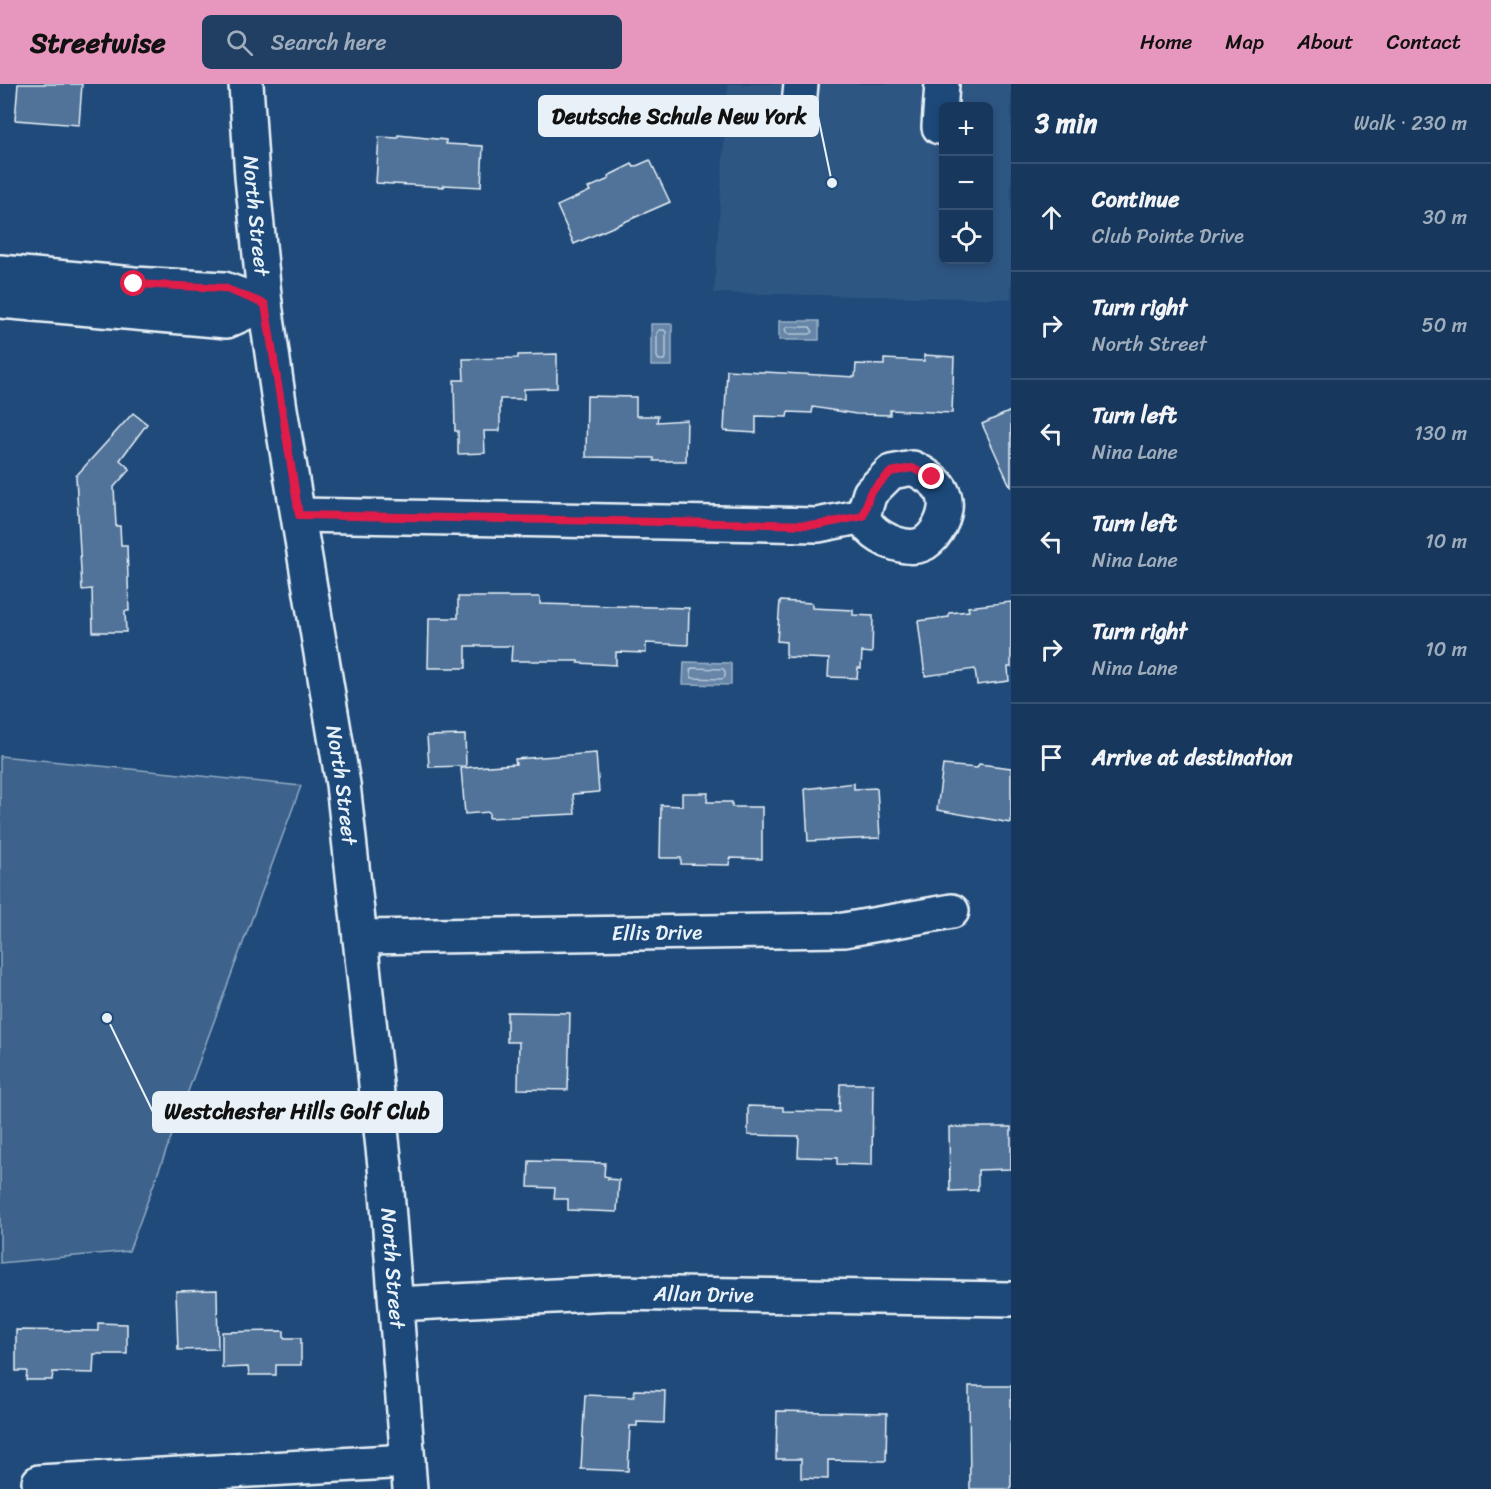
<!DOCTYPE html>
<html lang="en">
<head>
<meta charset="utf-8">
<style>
	body { margin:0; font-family:Sriracha,sans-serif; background:#203f62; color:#f1f3f6 }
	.controls { position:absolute; right:18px; top:18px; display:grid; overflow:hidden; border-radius:9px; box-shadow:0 3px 9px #0003 }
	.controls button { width:54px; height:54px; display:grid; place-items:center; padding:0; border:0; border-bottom:2px solid #365272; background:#17385c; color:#f1f3f6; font:30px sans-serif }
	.stop { position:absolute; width:18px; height:18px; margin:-14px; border:4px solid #e11d48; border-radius:50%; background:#fff }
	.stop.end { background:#e11d48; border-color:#fff; box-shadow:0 2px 6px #0008 }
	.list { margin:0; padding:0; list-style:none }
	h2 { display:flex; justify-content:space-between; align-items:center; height:78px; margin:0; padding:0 24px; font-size:26px }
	h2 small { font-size:20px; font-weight:400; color:#9eacbb }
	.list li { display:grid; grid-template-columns:39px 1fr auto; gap:18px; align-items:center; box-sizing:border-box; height:108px; padding:0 24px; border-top:2px solid #365272 }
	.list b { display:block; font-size:22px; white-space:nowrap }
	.list p { margin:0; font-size:20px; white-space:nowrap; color:#9eacbb }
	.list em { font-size:20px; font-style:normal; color:#9eacbb }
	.icon { flex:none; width:33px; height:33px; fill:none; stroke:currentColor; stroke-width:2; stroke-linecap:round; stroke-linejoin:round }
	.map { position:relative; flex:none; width:1011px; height:1405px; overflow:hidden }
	header { display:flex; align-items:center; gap:36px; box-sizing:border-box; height:84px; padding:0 30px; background:#e797bd; color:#111 }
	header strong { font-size:28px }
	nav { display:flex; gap:33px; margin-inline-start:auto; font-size:21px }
	.search { width:420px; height:54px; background:#203f62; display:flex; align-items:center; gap:15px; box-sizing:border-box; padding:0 21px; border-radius:9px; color:#9eacbb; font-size:22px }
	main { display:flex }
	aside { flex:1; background:#17385c }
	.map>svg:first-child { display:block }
	.built { fill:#2e5683; fill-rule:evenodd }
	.green { fill:#3c628c; stroke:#92aac2; stroke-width:1.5 }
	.water { fill:#6685a7; stroke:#9ab0c7; stroke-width:1.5 }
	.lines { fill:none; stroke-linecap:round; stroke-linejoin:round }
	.shore { stroke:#b4c6d8; stroke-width:1.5 }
	.building { fill:#517399; stroke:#e8f1f8; stroke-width:1.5 }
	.minor-casing { stroke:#e8f1f8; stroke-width:38 }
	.major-casing { stroke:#e8f1f8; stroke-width:38 }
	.minor { stroke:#1f4a7a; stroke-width:33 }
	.major { stroke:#1f4a7a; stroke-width:33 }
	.route { stroke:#e11d48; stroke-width:8 }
	.labels { text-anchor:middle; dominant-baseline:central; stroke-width:4.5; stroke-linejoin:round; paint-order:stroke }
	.street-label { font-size:21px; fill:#e8f1f8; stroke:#1f4a7a }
	.leader { fill:none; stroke:#e8f1f8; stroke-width:2 }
	.callout-dot { fill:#e8f1f8; stroke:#1f4a7a; stroke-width:2 }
	.callout { fill:#e8f1f8; stroke:#e8f1f8; stroke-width:2 }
	.callout-label { font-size:22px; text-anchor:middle; font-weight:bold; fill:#111 }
</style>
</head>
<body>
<header>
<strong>Streetwise</strong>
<div class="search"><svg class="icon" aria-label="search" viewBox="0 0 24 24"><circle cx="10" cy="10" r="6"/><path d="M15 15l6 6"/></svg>Search here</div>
<nav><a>Home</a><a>Map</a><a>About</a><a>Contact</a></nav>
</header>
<main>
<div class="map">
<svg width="1011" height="1405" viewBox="0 0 1011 1405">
	<rect width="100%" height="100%" fill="#1f4a7a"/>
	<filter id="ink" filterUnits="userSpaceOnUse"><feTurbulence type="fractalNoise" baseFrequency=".0167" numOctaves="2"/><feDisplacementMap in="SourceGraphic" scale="12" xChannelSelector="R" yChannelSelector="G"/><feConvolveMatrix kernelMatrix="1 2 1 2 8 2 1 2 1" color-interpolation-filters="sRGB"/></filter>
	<g filter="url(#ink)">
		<path class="built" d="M 728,0 L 1011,0 L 1011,215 L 714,209 ZM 944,22 L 988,22 L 988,176 L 944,176 Z"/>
		<path class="green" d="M 0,672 L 301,702 L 129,1167 L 0,1179 Z"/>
		<g class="water">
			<rect x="779" y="237" width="40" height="19"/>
			<rect x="651" y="240" width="21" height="42"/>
			<path d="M 684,578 L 731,579 L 731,601 L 683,600 Z"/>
		</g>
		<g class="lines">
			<g class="shore">
				<path d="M 788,243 L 810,243 L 813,248 L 810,250 L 787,250 L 785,245 Z"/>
				<path d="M 659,246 L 664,246 L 666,248 L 666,273 L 664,276 L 659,276 L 657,273 L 657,249 Z"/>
				<path d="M 692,584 L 723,585 L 725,587 L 725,593 L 722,595 L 692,594 L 690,587 Z"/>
			</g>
		</g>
		<g class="building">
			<path d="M 18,0 L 82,0 L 79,41 L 15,36 Z"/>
			<path d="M 398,51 L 446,56 L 446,60 L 483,62 L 481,103 L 444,101 L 444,103 L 376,99 L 379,53 L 398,54 Z"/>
			<path d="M 650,76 L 670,118 L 574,160 L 557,122 L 590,107 L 588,104 L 609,95 L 608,92 L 632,80 L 634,83 Z"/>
			<path d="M 557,270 L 557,304 L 524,305 L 524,315 L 500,315 L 500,347 L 484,347 L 485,369 L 458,370 L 458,347 L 455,347 L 454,296 L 464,296 L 463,275 L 518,274 L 518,271 Z"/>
			<path d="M 924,271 L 954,273 L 952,329 L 890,326 L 890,331 L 856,330 L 813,323 L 812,329 L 788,328 L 787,333 L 756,332 L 756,349 L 724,347 L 727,286 L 855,293 L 856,280 L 884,281 L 884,275 L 924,277 Z"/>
			<path d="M 587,312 L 636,313 L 636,332 L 658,332 L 657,338 L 687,336 L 686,377 L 654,377 L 654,374 L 586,373 Z"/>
			<path d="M 1011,327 L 1011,404 L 982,340 Z"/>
			<path d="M 133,329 L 147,340 L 120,376 L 130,385 L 114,403 L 116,442 L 120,442 L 121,461 L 127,461 L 129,527 L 125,527 L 126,548 L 93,548 L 92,505 L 82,506 L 76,392 Z"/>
			<path d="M 458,513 L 540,513 L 540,520 L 689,524 L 688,561 L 646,559 L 646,569 L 616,568 L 616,581 L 578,579 L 578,577 L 511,577 L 512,562 L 466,562 L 466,584 L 428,584 L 429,534 L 458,534 Z"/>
			<path d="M 780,517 L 812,519 L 812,524 L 853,526 L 853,531 L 873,532 L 872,569 L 862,568 L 861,584 L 858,584 L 857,594 L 828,593 L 829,575 L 786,573 L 786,558 L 777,557 Z"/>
			<path d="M 1011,518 L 1011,583 L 1008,583 L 1009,597 L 977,601 L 975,585 L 925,592 L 918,537 L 949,533 L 949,529 L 969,527 L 968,523 Z"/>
			<path d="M 465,651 L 466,682 L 429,683 L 427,652 Z"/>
			<path d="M 596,669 L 599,708 L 573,710 L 575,730 L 489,734 L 489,728 L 465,730 L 461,684 L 516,680 L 515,675 Z"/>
			<path d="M 979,680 L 1011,684 L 1011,739 L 937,726 L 943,681 L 977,684 Z"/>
			<path d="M 854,699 L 854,705 L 877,704 L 880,754 L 808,757 L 805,705 Z"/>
			<path d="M 682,709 L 708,709 L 707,718 L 732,718 L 732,723 L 762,723 L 762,775 L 730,774 L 729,781 L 681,780 L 681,774 L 660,774 L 661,721 L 682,722 Z"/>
			<path d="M 507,928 L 570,929 L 568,1006 L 518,1005 L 519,958 L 507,958 Z"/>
			<path d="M 840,1000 L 873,1000 L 872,1081 L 837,1080 L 837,1074 L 798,1073 L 799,1052 L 748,1051 L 748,1022 L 783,1023 L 783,1027 L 839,1028 Z"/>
			<path d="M 949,1043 L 1011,1043 L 1011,1085 L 978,1086 L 978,1106 L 950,1107 Z"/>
			<path d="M 529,1077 L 605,1079 L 604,1092 L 609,1093 L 608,1095 L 619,1096 L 617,1128 L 568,1126 L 568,1115 L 554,1115 L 555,1104 L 528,1103 Z"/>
			<path d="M 217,1206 L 218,1265 L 178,1266 L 176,1207 Z"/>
			<path d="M 98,1239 L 127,1240 L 127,1270 L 94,1270 L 93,1289 L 53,1288 L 52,1296 L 26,1296 L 27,1287 L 16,1287 L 16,1246 L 98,1247 Z"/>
			<path d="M 284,1247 L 284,1254 L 301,1254 L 301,1281 L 276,1281 L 276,1291 L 249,1291 L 248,1283 L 222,1284 L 222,1248 Z"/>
			<path d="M 969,1302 L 1011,1302 L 1011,1405 L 970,1405 Z"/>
			<path d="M 635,1306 L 665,1307 L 664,1339 L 637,1338 L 637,1342 L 630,1342 L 628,1387 L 581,1385 L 585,1311 L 634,1313 Z"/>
			<path d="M 777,1327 L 887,1329 L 886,1377 L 828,1376 L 828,1395 L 801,1394 L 801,1375 L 776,1375 Z"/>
		</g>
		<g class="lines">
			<defs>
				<g id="minor">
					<path d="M 798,31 L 801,0"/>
					<path d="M 939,43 L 942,0"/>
					<path d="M 0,188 L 134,200 L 224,205 L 265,220"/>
					<path d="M 0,217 L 227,237 L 265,220"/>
					<path d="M 913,384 C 939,397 954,411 940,441 C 937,447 931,455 925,459 C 909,468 882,457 870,444 C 867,441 865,436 863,432 L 870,409 L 891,388 Z"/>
					<path d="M 299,431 L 818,441 L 863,432"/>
					<path id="s1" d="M 360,853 L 844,846 L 952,827"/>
					<path id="s2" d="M 396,1220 L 612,1209 L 1011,1215"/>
					<path d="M 39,1398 L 408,1377"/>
				</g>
				<g id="major">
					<path id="s3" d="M 246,0 L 252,93 L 265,220 L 280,325 L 343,700 L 385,1082 L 410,1405"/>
				</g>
			</defs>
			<use href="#minor" class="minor-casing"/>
			<use href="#major" class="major-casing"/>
			<use href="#minor" class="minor"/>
			<use href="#major" class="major"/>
		</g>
	</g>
	<g class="lines" filter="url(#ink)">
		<path class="route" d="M 134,200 L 224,204 L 265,220 L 299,431 L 818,441 L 863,432 L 870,409 L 891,388 L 912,384 L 932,393"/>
	</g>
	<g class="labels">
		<g class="street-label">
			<text stroke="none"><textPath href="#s3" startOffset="132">North Street</textPath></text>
			<text stroke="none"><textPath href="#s3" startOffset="708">North Street</textPath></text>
			<text stroke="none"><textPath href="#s1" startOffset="297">Ellis Drive</textPath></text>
			<text stroke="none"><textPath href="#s3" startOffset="1194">North Street</textPath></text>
			<text stroke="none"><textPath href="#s2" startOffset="308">Allan Drive</textPath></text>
		</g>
	</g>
	<path class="leader" d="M832 99L818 32M107 934L153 1028"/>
	<g class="callout-dot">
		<circle cx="832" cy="99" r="6"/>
		<circle cx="107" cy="934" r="6"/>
	</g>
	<g class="callout">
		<rect x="539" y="12" width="279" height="40" rx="6"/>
		<rect x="153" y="1008" width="289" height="40" rx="6"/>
	</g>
	<g class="callout-label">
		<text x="679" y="40">Deutsche Schule New York</text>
		<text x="297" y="1035">Westchester Hills Golf Club</text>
	</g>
</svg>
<div class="controls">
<button>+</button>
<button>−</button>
<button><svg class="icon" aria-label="locate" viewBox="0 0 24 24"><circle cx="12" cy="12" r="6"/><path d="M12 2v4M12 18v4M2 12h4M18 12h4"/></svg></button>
</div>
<div class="stop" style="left:134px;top:200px"></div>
<div class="stop end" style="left:932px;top:393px"></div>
</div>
<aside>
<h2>3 min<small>Walk · 230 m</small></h2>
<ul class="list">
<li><svg class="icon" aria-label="ahead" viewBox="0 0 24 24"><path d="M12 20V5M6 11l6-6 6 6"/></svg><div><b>Continue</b><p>Club Pointe Drive</p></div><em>30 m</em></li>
<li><svg class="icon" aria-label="right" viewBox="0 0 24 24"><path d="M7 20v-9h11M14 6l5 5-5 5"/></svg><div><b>Turn right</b><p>North Street</p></div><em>50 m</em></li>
<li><svg class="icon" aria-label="left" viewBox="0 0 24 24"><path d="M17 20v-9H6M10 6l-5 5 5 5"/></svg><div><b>Turn left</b><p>Nina Lane</p></div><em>130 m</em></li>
<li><svg class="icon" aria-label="left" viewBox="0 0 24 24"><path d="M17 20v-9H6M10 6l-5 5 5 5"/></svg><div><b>Turn left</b><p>Nina Lane</p></div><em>10 m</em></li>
<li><svg class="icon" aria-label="right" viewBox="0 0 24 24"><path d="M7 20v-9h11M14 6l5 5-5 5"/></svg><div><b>Turn right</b><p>Nina Lane</p></div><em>10 m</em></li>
<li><svg class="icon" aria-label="arrive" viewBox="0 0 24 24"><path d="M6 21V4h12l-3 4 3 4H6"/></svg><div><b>Arrive at destination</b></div></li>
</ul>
</aside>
</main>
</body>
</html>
